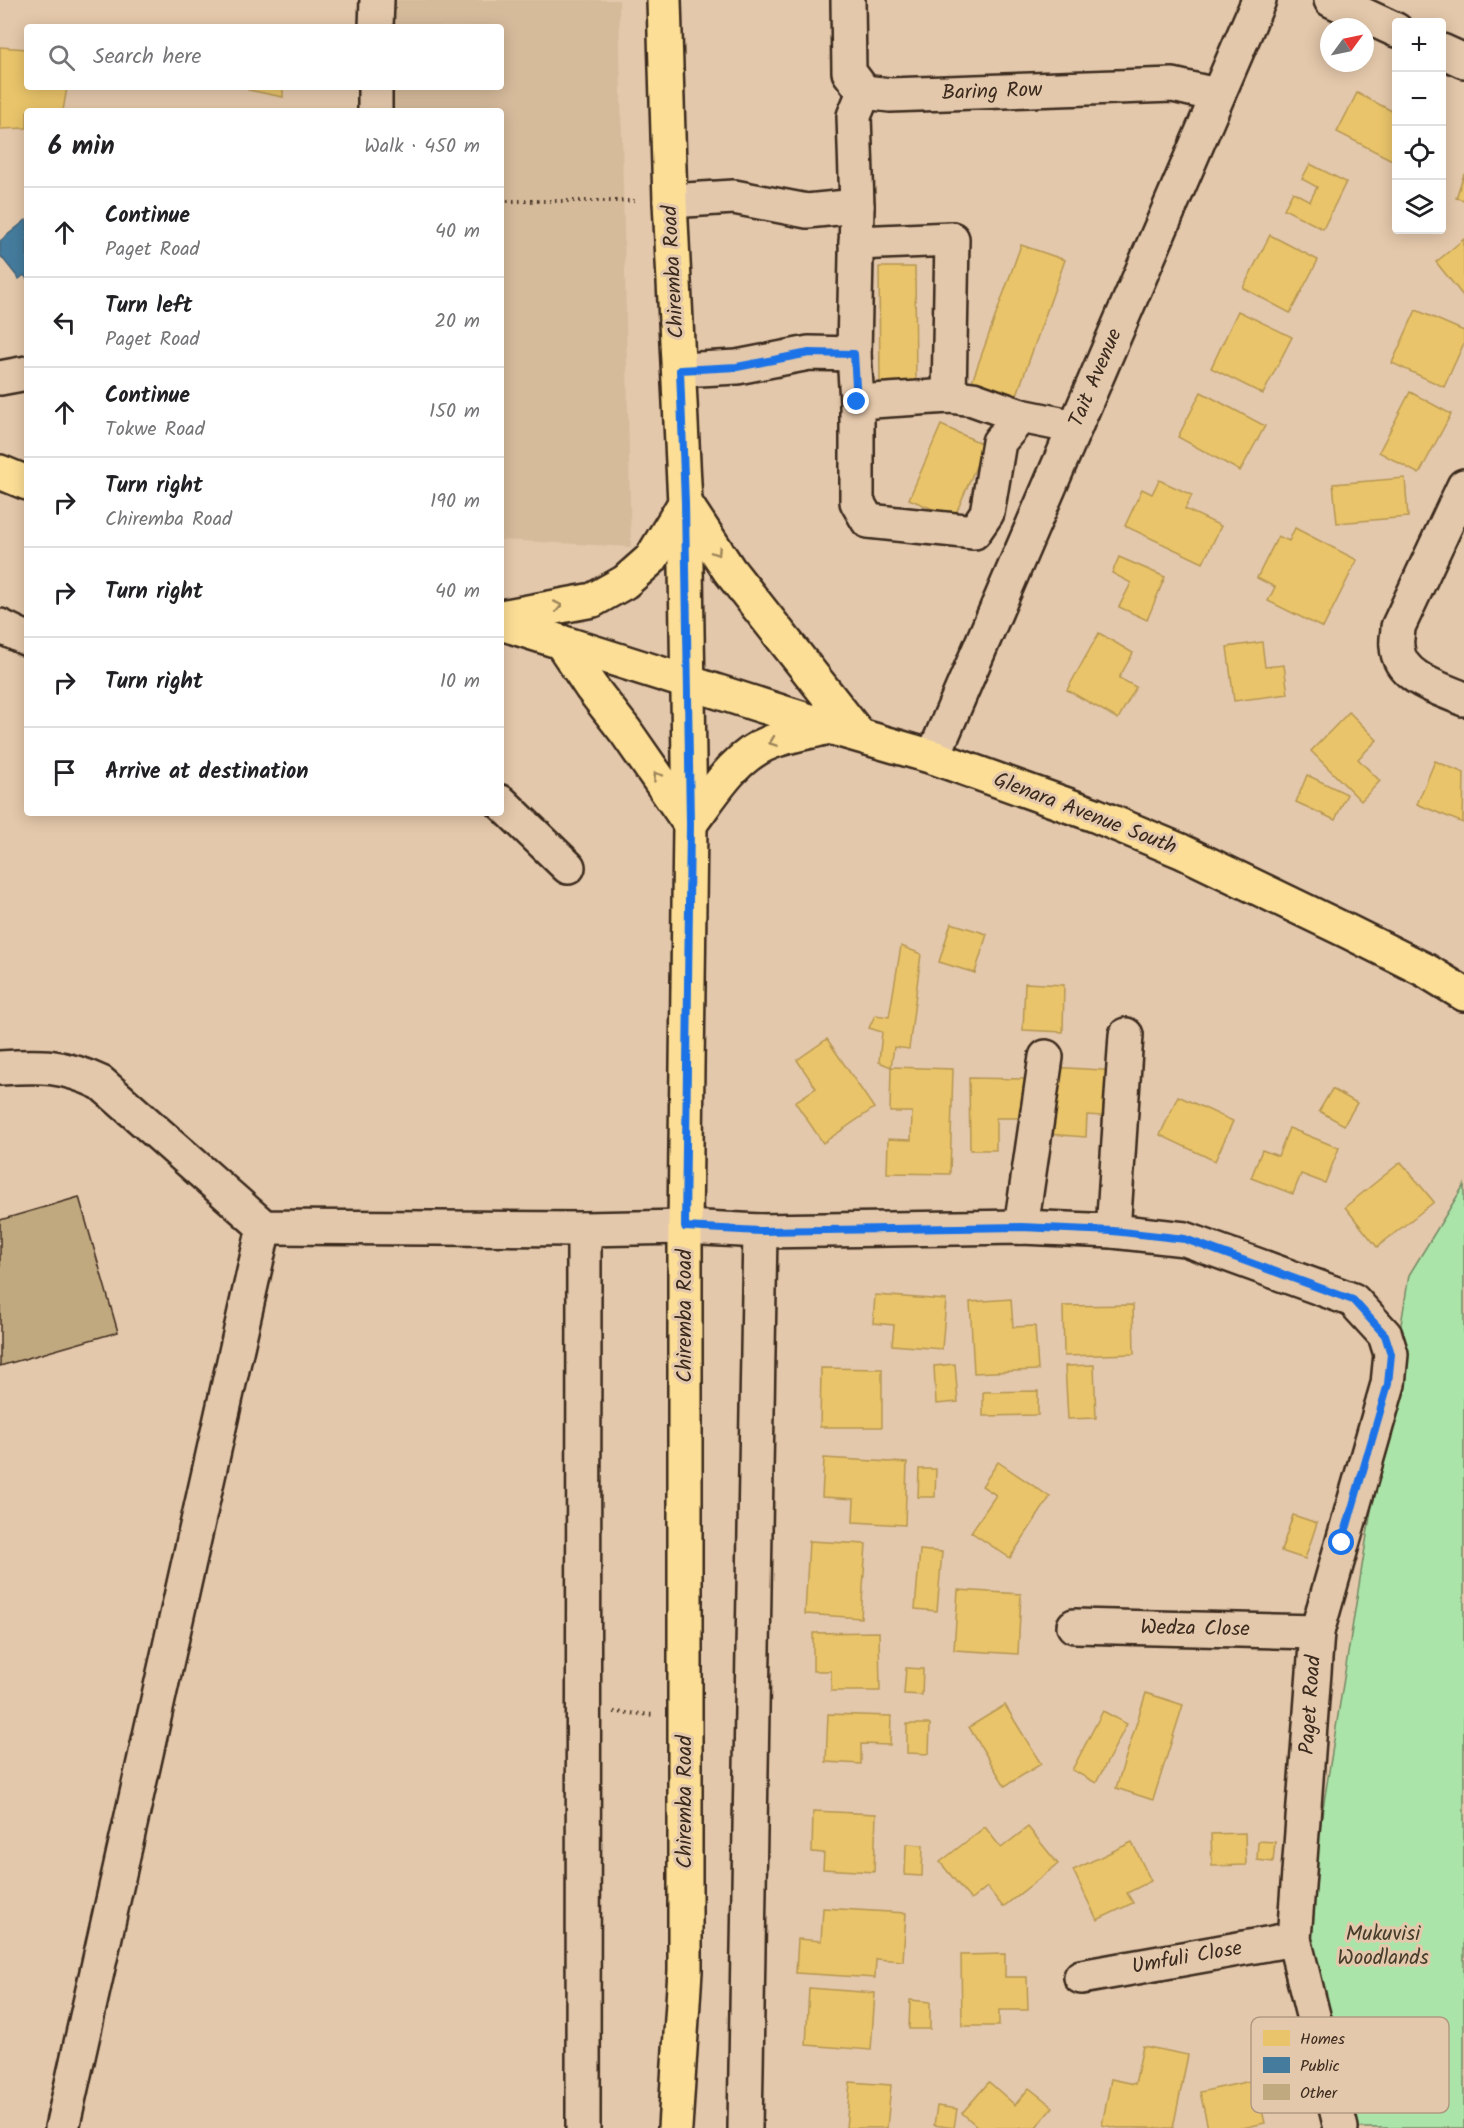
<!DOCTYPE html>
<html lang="en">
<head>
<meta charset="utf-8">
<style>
	body { margin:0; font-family:Kalam,sans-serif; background:#f2f2f2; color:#202124 }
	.controls { position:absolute; right:18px; top:18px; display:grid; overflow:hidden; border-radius:6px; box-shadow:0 3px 15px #0003 }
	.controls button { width:54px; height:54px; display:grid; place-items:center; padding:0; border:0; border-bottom:2px solid #e0e0e0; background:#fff; color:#202124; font:30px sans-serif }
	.compass { position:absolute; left:1320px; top:18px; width:54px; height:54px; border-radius:50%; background:#fff; box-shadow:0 3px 15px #0003; rotate:57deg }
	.stop { position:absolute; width:18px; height:18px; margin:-14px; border:4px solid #1a73e8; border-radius:50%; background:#fff }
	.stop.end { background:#1a73e8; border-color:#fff; box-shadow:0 2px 6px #0008 }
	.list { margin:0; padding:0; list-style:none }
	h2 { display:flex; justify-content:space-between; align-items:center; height:78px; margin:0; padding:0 24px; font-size:26px }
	h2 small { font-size:20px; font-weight:400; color:#757577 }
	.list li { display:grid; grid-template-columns:39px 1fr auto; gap:18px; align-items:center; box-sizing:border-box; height:90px; padding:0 24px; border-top:2px solid #e0e0e0 }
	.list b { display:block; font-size:22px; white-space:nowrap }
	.list p { margin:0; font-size:20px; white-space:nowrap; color:#757577 }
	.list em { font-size:20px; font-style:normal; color:#757577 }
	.icon { flex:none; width:33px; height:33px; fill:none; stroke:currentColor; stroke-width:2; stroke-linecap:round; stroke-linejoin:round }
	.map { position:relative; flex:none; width:1464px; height:2128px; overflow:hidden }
	.search { position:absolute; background:#fff; box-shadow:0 3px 15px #0003; left:24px; top:24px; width:480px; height:66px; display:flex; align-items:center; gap:15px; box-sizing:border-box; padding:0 21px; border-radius:6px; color:#757577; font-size:22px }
	.panel { position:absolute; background:#fff; box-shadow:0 3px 15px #0003; left:24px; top:108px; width:480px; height:708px; border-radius:6px }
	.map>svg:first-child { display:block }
	.built { fill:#d6bb9b }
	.green { fill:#abe4a8; stroke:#738763; stroke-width:1.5 }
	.homes { fill:#e9c46a; stroke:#b59653; stroke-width:1.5 }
	.public { fill:#457b9d; stroke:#426377; stroke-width:1.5 }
	.building { fill:#c0a87f; stroke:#3b2a1e; stroke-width:1.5 }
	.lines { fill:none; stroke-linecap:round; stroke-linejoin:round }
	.minor-casing { stroke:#3b2a1e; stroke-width:38 }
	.major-casing { stroke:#3b2a1e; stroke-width:38 }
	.path { stroke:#3b2a1e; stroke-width:4; stroke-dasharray:1.5 4.5; stroke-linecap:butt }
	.minor { stroke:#e4c8ab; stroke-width:33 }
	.major { stroke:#fcde96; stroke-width:33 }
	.oneway { stroke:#9c845a }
	.route { stroke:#1a73e8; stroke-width:8 }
	.labels { text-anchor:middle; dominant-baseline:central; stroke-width:6; stroke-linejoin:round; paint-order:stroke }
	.street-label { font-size:21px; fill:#3b2a1e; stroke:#e4c8ab }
	.park-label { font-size:21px; fill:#463d2c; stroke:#e4c8ab }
	.key { fill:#e4c8ab; stroke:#b19981; stroke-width:1.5 }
	.key-label { font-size:16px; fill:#3b2a1e }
</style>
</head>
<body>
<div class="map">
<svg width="1464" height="2128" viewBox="0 0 1464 2128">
	<rect width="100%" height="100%" fill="#e4c8ab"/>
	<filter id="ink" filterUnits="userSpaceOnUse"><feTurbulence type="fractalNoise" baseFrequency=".0167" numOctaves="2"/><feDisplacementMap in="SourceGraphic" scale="12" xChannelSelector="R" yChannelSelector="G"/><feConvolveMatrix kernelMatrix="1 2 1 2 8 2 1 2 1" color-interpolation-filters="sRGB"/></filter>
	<g filter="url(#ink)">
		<path class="built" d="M 386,0 L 619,0 L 631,547 L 501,540 L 501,111 L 384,111 L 384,87 L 501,87 L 501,27 L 385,27 Z"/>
		<path class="green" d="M 1464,1185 L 1464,2128 L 1347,2128 L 1300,1951 L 1409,1275 Z"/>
		<g class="homes">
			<path d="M 0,47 L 27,49 L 27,87 L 52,87 L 52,89 L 67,87 L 63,111 L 27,111 L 27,128 L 0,129 Z"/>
			<path d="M 248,87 L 283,87 L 283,97 L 248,90 Z"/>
			<path d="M 1357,93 L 1396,113 L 1396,162 L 1337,132 Z"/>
			<path d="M 1310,164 L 1346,182 L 1323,229 L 1284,209 L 1293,192 L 1310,201 L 1317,187 L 1302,179 Z"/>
			<path d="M 1464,174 L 1464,200 L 1456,198 Z"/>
			<path d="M 1270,235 L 1318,260 L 1290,313 L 1243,288 Z"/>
			<path d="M 1464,239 L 1464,297 L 1436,262 Z"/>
			<path d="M 1021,245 L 1065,260 L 1014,403 L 970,387 Z"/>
			<path d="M 879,267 L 915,267 L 916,386 L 880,386 Z"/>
			<path d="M 1416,310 L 1464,331 L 1464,343 L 1444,387 L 1392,363 Z"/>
			<path d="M 1238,311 L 1292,337 L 1263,394 L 1211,368 Z"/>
			<path d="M 1201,392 L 1265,426 L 1240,471 L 1178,437 Z"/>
			<path d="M 1410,392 L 1451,414 L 1419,474 L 1379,452 Z"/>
			<path d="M 941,425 L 985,445 L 954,518 L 909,499 Z"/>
			<path d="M 1405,478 L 1408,517 L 1337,523 L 1333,484 Z"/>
			<path d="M 1159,480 L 1192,495 L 1185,509 L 1221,526 L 1203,563 L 1125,526 L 1142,489 L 1152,494 Z"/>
			<path d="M 1295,528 L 1357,560 L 1323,628 L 1268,601 L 1275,587 L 1257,578 L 1278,536 L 1289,541 Z"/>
			<path d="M 1119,557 L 1165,577 L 1147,620 L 1119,607 L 1131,583 L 1112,573 Z"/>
			<path d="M 1099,633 L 1133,653 L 1119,678 L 1136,687 L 1118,719 L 1067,690 Z"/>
			<path d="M 1262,642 L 1265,667 L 1284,665 L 1288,694 L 1234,701 L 1227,647 Z"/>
			<path d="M 1349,712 L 1377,740 L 1358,759 L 1380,781 L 1361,801 L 1311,751 Z"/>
			<path d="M 1435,761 L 1464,773 L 1463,823 L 1417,804 Z"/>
			<path d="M 1307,775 L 1347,794 L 1335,820 L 1296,802 Z"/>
			<path d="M 951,923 L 987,934 L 975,973 L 939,962 Z"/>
			<path d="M 901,946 L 921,954 L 909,1049 L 894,1047 L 891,1067 L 879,1062 L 882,1032 L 869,1028 L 875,1015 L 889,1017 Z"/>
			<path d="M 1025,983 L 1064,985 L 1063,1032 L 1023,1030 Z"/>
			<path d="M 827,1039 L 874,1108 L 823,1143 L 795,1102 L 816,1088 L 797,1060 Z"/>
			<path d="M 891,1067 L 953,1069 L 950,1174 L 887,1173 L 888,1139 L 911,1140 L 912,1112 L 890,1112 Z"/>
			<path d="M 1050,1067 L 1119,1071 L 1117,1117 L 1087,1115 L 1086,1137 L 1046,1134 Z"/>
			<path d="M 969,1078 L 1025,1079 L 1026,1118 L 996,1118 L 996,1150 L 970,1150 Z"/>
			<path d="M 1332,1089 L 1357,1103 L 1344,1125 L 1319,1111 Z"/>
			<path d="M 1178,1096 L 1233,1121 L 1215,1161 L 1160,1135 Z"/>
			<path d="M 1289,1128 L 1339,1148 L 1325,1183 L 1301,1174 L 1293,1194 L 1251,1178 L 1262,1150 L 1278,1156 Z"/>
			<path d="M 1401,1162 L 1434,1202 L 1377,1247 L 1345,1207 Z"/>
			<path d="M 875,1295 L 946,1300 L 942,1349 L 892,1345 L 894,1325 L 873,1323 Z"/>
			<path d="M 1011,1299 L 1013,1327 L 1035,1326 L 1038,1370 L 974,1373 L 970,1302 Z"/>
			<path d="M 1133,1305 L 1134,1354 L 1064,1356 L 1063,1306 Z"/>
			<path d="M 955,1364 L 958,1402 L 936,1404 L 934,1366 Z"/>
			<path d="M 1094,1365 L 1096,1418 L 1068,1419 L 1065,1366 Z"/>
			<path d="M 821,1368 L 882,1369 L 882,1427 L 820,1427 Z"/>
			<path d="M 1038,1391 L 1038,1415 L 983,1416 L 983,1392 Z"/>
			<path d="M 824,1458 L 907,1463 L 905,1525 L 853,1522 L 854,1499 L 822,1497 Z"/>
			<path d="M 998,1462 L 1050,1497 L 1010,1558 L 971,1532 L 996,1495 L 982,1486 Z"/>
			<path d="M 919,1469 L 936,1469 L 935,1497 L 918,1497 Z"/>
			<path d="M 1293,1515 L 1317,1523 L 1305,1559 L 1281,1551 Z"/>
			<path d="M 809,1541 L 866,1544 L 861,1618 L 805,1614 Z"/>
			<path d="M 920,1550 L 942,1552 L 937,1611 L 915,1609 Z"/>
			<path d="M 958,1590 L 1021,1594 L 1018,1654 L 954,1650 Z"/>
			<path d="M 879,1632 L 880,1691 L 831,1691 L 831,1671 L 813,1671 L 813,1633 Z"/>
			<path d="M 906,1668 L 923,1669 L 922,1695 L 904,1694 Z"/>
			<path d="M 1146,1693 L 1183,1705 L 1153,1800 L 1116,1788 Z"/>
			<path d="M 1005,1705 L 1041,1764 L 1005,1786 L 969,1727 Z"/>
			<path d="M 1103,1711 L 1127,1724 L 1096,1783 L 1072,1770 Z"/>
			<path d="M 828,1714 L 891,1716 L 890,1745 L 861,1744 L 861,1764 L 826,1762 Z"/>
			<path d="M 907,1724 L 930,1724 L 929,1754 L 907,1753 Z"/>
			<path d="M 813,1811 L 876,1814 L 874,1872 L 823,1869 L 824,1853 L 812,1852 Z"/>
			<path d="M 985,1827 L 1001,1848 L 1028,1827 L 1058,1864 L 1003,1907 L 987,1887 L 971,1900 L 940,1862 Z"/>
			<path d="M 1245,1833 L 1246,1865 L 1212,1866 L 1211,1834 Z"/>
			<path d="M 1258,1841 L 1275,1842 L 1273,1862 L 1257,1860 Z"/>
			<path d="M 1132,1842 L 1151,1881 L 1127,1893 L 1133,1903 L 1097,1920 L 1073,1870 Z"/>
			<path d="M 906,1844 L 923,1845 L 922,1876 L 905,1875 Z"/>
			<path d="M 823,1908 L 906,1913 L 903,1961 L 876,1959 L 875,1978 L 796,1973 L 798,1939 L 821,1941 Z"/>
			<path d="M 1005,1954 L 1005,1977 L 1027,1977 L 1028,2010 L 999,2010 L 999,2026 L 962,2026 L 961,1955 Z"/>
			<path d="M 809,1988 L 875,1993 L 871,2050 L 806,2045 Z"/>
			<path d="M 910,2000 L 930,2002 L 930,2029 L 909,2029 Z"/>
			<path d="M 1143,2046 L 1188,2055 L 1173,2128 L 1117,2128 L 1102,2125 L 1111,2079 L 1135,2084 Z"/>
			<path d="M 1255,2080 L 1265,2123 L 1243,2128 L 1208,2128 L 1200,2092 Z"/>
			<path d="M 850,2082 L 891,2085 L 887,2128 L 846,2128 Z"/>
			<path d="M 989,2082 L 1015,2105 L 1029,2088 L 1053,2107 L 1035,2128 L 979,2128 L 962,2113 Z"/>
			<path d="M 937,2106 L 957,2109 L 954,2128 L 934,2125 Z"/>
		</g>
		<path class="public" d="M 26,220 L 27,221 L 27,279 L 24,275 L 19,279 L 0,255 L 0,241 Z"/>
		<path class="building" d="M 79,1197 L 118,1332 L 0,1366 L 0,1220 Z"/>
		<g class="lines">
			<defs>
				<g id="minor">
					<path d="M 848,0 L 849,72 L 864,92 L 890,95 L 1173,85 L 1216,95"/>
					<path d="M 1331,0 L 1396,30"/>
					<path d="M 376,27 L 377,0"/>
					<path d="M 1442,51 L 1464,61"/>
					<path d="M 864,92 L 854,116 L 857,206 L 854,354 L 857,402 L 857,502 L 868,521 L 974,532 L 987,513 L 999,442 L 1021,416"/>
					<path d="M 375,111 L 375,87"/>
					<path d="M 670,201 L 734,197 L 807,211 L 857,206"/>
					<path d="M 856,243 L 952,239 L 949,396"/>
					<path d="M 680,370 L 737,367 L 809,353 L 854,354"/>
					<path d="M 0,378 L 27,373"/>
					<path d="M 857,402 L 949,396 L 973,399 L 1021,416 L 1075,427"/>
					<path d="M 1464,486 L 1398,627 C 1398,634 1396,640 1397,646 C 1398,678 1441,689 1464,699"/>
					<path d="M 0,626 L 27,639"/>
					<path d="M 933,757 L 1259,0"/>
					<path d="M 501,802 L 568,867"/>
					<path d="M 0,1068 C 41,1065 63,1065 101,1083 L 264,1227 L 584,1229 L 685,1227 L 760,1231 L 1021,1227 L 1113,1231 L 1185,1239 L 1353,1300 L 1385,1335 L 1391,1354 L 1388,1384 L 1317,1632 L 1294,1939 L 1341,2128"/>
					<path d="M 1021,1227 L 1046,1057"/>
					<path d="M 1113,1231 L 1126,1035"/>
					<path d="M 1074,1626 L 1317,1632"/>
					<path d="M 1081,1977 L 1294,1939"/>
					<path d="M 62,2128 L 264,1227"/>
					<path d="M 583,2128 L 584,1229"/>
					<path d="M 745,2128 L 760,1231"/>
				</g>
				<g id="major">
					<path d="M 664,0 L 670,201 L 685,503 L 690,824 L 685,1227 L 685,1971 L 675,2128"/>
					<path d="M 0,472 L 27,483"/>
					<path d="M 685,503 L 729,570 L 859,735"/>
					<path d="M 501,617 L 593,600 L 625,582 L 651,559 L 685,503"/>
					<path d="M 501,623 L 829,727 L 933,757 L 1095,815 L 1181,851 L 1347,931 L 1425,970 L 1464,994"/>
					<path d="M 561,642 L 591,687 L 626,732 L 690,824"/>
					<path d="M 690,824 C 713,794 734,756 771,742 C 789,735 810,732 829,727"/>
				</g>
			</defs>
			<use href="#minor" class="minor-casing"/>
			<use href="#major" class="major-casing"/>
			<g class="path">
				<path d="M 501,201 L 638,201"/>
				<path d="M 614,1712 L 655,1715"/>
			</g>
			<use href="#minor" class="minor"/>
			<use href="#major" class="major"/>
		</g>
		<defs><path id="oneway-chevron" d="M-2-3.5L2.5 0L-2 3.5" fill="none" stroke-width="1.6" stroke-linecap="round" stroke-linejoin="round" transform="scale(1.5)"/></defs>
		<g class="oneway">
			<use href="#oneway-chevron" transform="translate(717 552) rotate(57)"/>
			<use href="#oneway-chevron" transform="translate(558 606) rotate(-11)"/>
			<use href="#oneway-chevron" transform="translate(773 742) rotate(160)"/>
			<use href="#oneway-chevron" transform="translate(657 776) rotate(-125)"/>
		</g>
	</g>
	<g class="lines" filter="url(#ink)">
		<path class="route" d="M 857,402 L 854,354 L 809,353 L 737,367 L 680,370 L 685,503 L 690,824 L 685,1227 L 760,1231 L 1021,1227 L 1113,1231 L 1185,1239 L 1353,1300 L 1385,1335 L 1391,1354 L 1388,1384 L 1342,1543"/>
	</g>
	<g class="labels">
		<g class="street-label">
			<text transform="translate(992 92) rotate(-2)">Baring Row</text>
			<text transform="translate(674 272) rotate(-93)">Chiremba Road</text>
			<text transform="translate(1096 378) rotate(-67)">Tait Avenue</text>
			<text transform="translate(1085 814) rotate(21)">Glenara Avenue South</text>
			<text transform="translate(685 1316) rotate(-90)">Chiremba Road</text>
			<text transform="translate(1195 1629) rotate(1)">Wedza Close</text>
			<text transform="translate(1311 1705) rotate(-86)">Paget Road</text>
			<text transform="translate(685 1802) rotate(-90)">Chiremba Road</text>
			<text transform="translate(1187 1958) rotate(-10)">Umfuli Close</text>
		</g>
		<g class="park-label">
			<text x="1383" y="1934">Mukuvisi<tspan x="1383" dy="24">Woodlands</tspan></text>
		</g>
	</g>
	<rect x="1251" y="2017" width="198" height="96" rx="9" class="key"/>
	<rect x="1263" y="2030" width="27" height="16" fill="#e9c46a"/>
	<rect x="1263" y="2057" width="27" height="16" fill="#457b9d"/>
	<rect x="1263" y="2084" width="27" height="16" fill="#c0a87f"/>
	<g class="key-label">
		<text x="1300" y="2044">Homes</text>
		<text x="1300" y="2071">Public</text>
		<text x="1300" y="2098">Other</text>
	</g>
</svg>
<div class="controls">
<button>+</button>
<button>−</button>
<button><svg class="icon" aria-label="locate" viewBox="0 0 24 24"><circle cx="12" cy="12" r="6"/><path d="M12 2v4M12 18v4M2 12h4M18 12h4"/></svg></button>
<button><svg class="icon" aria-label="layers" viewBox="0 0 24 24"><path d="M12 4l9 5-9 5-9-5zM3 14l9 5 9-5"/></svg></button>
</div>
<svg class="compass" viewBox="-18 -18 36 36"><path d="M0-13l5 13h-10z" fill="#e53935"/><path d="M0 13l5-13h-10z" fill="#757577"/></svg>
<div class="stop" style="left:1342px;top:1543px"></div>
<div class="stop end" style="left:857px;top:402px"></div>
<div class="search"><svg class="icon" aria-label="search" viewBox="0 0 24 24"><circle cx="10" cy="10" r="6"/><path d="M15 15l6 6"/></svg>Search here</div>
<section class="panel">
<h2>6 min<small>Walk · 450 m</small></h2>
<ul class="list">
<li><svg class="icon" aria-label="ahead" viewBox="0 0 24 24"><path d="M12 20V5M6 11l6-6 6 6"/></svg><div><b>Continue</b><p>Paget Road</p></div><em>40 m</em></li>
<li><svg class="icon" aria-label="left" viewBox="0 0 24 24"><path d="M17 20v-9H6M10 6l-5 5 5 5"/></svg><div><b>Turn left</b><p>Paget Road</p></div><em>20 m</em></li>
<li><svg class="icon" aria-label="ahead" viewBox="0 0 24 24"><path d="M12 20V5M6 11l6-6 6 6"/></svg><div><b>Continue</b><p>Tokwe Road</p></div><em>150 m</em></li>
<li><svg class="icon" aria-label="right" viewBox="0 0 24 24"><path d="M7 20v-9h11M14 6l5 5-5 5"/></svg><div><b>Turn right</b><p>Chiremba Road</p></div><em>190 m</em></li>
<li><svg class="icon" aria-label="right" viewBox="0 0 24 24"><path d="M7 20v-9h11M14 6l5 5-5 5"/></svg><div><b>Turn right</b></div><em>40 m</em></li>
<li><svg class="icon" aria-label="right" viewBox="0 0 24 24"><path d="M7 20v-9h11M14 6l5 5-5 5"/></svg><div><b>Turn right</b></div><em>10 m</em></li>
<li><svg class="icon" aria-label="arrive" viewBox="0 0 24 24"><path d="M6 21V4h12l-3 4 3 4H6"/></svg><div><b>Arrive at destination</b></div></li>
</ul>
</section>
</div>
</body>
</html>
